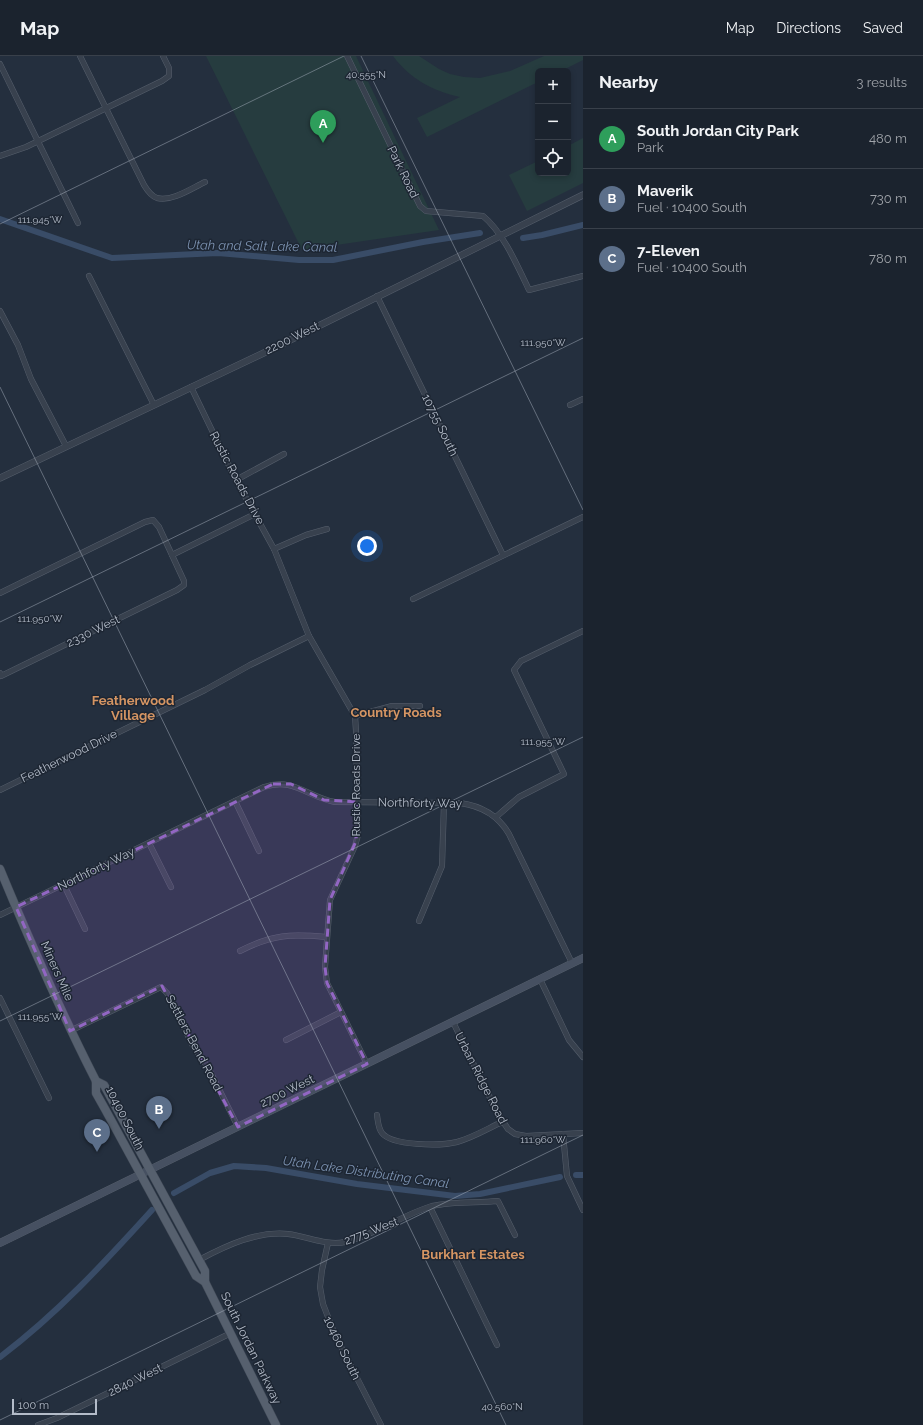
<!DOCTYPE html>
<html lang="en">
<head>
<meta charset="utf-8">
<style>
	body { margin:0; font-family:Raleway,sans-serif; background:#282f3a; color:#f1f3f6 }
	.controls { position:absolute; right:12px; top:12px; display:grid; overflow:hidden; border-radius:6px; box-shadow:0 2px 6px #0003 }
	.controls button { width:36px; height:36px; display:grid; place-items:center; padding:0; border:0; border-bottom:1px solid #39404a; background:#1b232e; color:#f1f3f6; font:20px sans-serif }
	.scale { position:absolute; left:12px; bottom:10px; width:85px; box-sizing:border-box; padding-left:4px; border:2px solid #b4bcc9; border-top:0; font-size:11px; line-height:14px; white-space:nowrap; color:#b4bcc9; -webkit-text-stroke:3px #1d2633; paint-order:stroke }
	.you { position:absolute; left:367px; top:490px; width:14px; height:14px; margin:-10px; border:3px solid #fff; border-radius:50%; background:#1a73e8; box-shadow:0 0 0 6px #1a73e833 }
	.badge { display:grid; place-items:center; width:26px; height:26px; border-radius:50%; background:#8ab4f8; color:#fff; font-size:13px; font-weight:700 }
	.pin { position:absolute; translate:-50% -33px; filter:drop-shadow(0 1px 2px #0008) }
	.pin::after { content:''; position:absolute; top:21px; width:14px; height:12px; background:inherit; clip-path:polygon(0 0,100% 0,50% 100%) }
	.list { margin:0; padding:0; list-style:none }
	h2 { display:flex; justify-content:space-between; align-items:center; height:52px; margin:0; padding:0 16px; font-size:17px }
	h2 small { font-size:13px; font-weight:400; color:#a0a4aa }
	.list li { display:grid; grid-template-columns:26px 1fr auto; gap:12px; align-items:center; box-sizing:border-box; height:60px; padding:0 16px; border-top:1px solid #39404a }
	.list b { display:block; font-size:15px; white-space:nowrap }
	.list p { margin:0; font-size:13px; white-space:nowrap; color:#a0a4aa }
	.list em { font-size:13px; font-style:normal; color:#a0a4aa }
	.icon { flex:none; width:22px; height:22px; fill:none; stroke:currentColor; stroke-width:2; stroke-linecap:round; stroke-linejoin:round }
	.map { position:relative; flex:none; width:583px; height:1369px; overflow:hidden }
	header { display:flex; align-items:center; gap:24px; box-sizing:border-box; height:56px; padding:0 20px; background:#1b232e; border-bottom:1px solid #39404a }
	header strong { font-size:19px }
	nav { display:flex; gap:22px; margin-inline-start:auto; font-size:14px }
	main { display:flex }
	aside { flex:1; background:#1b232e }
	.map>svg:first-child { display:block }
	.green { fill:#263c3f }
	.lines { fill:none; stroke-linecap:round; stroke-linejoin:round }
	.canal { stroke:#394c67; stroke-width:6 }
	.minor-casing { stroke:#565f6c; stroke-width:6 }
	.tertiary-casing { stroke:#565f6c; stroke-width:7 }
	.secondary-casing { stroke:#565f6c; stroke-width:8 }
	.primary-casing { stroke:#414a57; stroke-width:9 }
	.minor { stroke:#38414e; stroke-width:5 }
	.tertiary { stroke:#38414e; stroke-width:6 }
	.secondary { stroke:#465061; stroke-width:7 }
	.primary { stroke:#56606e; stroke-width:8 }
	.marked { fill:#9266c3; fill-opacity:0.2; stroke:#9266c3; stroke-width:3; stroke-dasharray:8 5; stroke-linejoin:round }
	.ticks { fill:none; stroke:#b4bcc9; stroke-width:1; stroke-opacity:0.45 }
	.labels { text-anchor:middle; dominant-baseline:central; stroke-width:3; stroke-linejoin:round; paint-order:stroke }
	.street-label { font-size:12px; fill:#b4bcc9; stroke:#1d2633 }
	.water-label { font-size:13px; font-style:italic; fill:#7c92b1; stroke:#1d2633 }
	.neighbourhood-label { font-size:13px; font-weight:bold; fill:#d59563; stroke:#1d2633 }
	.ticks-label { font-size:10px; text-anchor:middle; fill:#b4bcc9; stroke:#1d2633; stroke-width:3; stroke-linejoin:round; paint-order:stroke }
</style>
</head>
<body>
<header>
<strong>Map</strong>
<nav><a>Map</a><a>Directions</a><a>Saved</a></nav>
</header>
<main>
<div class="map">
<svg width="583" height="1369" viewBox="0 0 583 1369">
	<rect width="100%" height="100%" fill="#242f3e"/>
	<g class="green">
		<path d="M 206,0 L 356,0 L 439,174 L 302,194 Z"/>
		<path d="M 393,0 L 419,0 L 439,13 L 450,18 L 464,21 L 480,22 L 510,15 L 544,0 L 583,0 L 583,4 L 561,15 L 538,15 L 538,26 L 427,81 L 417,62 L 460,41 C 433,35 410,23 393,0 Z"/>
		<path d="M 583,82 L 583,127 L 527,155 L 509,119 L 538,105 L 538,117 L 568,117 L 568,90 Z"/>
	</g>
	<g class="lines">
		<g class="canal">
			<path d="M 0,163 L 112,202 L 218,197 L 299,204 L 333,204 L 423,186 L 480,177"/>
			<path d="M 523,182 L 542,179 L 583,169"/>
			<path d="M 576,1119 L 583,1119"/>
			<path d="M 174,1137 L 210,1117 L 234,1110 L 266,1112 L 357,1128 L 455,1140 L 480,1138 L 560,1121"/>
			<path d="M 0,1301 C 57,1258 104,1207 152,1154"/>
		</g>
		<defs>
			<g id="minor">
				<path d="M 80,0 L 144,129 C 147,134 151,140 157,142 C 172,146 192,132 205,126"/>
				<path d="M 347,0 L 420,150 L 426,155 L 483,160 C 503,176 518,211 529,234 L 583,220"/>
				<path d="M 0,8 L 78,167"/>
				<path d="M 0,100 L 26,91 L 162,25 L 169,20 L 169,12 L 163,0"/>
				<path d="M 89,220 L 154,349"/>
				<path d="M 377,240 L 503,499"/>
				<path d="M 0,255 L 18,289 L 31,323 L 66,390"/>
				<path d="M 191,331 L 236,424 L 274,493 L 309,580 L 355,660 L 356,675 L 358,779 L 355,790 L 330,844 L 325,911 L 327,927 L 367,1008"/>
				<path d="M 570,349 L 583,343"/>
				<path d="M 236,424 L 284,398"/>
				<path d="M 274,493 L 306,479 L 327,473"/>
				<path d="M 172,499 L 255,458"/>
				<path d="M 0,537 L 145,466 L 153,464 L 159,471 L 184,525 L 184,529 L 177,534 L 1,620 L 0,617"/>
				<path d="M 413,543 L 583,461"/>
				<path d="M 355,660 L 392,650 L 420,650"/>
				<path d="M 0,734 L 205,634 L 250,609 L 309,580"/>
				<path d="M 235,745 L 259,795"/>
				<path d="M 496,761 L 519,741 L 564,718 L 514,614 L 521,605 L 583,575"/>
				<path d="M 149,787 L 171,831"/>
				<path d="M 64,829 L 85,873"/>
				<path d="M 0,859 L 264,731 C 294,721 307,741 335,746 L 460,747 C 482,750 498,759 509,778 L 572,907"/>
				<path d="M 419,865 L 442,810 L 444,747"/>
				<path d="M 240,895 C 273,878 291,878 326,881"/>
				<path d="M 540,923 L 569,984 L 583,1001"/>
				<path d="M 0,942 L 49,1042"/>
				<path d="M 453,966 L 498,1058 L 508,1073 L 515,1078 L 526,1080 L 583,1077"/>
				<path d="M 70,975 L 161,931 L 167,937 L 193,990 L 209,1013 L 238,1071"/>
				<path d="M 286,984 L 341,956"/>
				<path d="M 377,1059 C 378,1065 378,1072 382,1077 C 392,1090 441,1090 457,1086 C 472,1082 487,1073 502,1066"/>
				<path d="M 563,1078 L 567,1120 L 583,1154"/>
				<path d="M 430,1151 L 497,1289"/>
				<path d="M 328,1187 L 322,1214 L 320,1231 L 323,1248 L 335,1279 L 381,1369"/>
				<path d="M 199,1204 C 227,1189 257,1175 288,1178 C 306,1180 326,1190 345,1186 C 375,1179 402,1159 432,1150 C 452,1145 477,1147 498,1145 L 515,1179"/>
				<path d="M 38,1369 L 57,1362 L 231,1277"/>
			</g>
			<path id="tertiary" d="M 0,422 L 270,294 L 583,139"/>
			<path id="secondary" d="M 0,1187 L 583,902"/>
			<g id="primary">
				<path d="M 0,813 C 29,883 59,952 93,1019 L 96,1025 L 104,1029 L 199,1204 L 205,1215 L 205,1226 L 276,1369"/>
				<path d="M 96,1025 L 96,1037 L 105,1053 L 196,1220 L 205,1226"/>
			</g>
		</defs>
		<use href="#minor" class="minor-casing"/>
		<use href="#tertiary" class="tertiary-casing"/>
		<use href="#secondary" class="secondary-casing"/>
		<use href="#primary" class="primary-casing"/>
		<use href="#minor" class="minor"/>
		<use href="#tertiary" class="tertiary"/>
		<use href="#secondary" class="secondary"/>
		<use href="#primary" class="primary"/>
	</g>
	<path class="marked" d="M 273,728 L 291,728 L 324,744 L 358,746 L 356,785 L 330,844 L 325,911 L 327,927 L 367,1008 L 238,1071 L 162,930 L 70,975 L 16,851 Z"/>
	<path class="ticks" d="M 361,0 L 583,454M 0,168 L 344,0M 0,331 L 506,1369M 0,566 L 583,282M 0,965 L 583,681M 0,1364 L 583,1079"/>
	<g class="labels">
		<g class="street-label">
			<text transform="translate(403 116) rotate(64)">Park Road</text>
			<text transform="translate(292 282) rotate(-26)">2200 West</text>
			<text transform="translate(440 369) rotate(64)">10755 South</text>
			<text transform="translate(237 422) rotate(62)">Rustic Roads Drive</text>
			<text transform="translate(93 575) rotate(-26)">2330 West</text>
			<text transform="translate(69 700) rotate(-26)">Featherwood Drive</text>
			<text transform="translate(356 729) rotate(-90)">Rustic Roads Drive</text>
			<text transform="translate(420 747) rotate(1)">Northforty Way</text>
			<text transform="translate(96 813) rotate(-26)">Northforty Way</text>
			<text transform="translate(57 915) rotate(66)">Miners Mile</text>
			<text transform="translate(194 987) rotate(62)">Settlers Bend Road</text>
			<text transform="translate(481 1022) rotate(63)">Urban Ridge Road</text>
			<text transform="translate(287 1035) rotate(-26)">2700 West</text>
			<text transform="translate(125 1062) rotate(63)">10400 South</text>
			<text transform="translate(371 1175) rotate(-21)">2775 West</text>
			<text transform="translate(251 1292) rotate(64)">South Jordan Parkway</text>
			<text transform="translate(342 1292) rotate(64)">10460 South</text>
			<text transform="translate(135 1324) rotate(-26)">2840 West</text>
		</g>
		<g class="water-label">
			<text transform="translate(262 190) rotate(1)">Utah and Salt Lake Canal</text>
			<text transform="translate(366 1116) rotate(8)">Utah Lake Distributing Canal</text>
		</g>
		<g class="neighbourhood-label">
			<text x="133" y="644">Featherwood<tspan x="133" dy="15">Village</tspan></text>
			<text x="396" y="656">Country Roads</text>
			<text x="473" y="1198">Burkhart Estates</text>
		</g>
	</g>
	<g class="ticks-label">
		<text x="366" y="22">40.555°N</text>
		<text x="40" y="167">111.945°W</text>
		<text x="543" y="290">111.950°W</text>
		<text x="40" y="566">111.950°W</text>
		<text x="543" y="689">111.955°W</text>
		<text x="40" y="964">111.955°W</text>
		<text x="543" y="1087">111.960°W</text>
		<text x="502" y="1354">40.560°N</text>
	</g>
</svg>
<div class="controls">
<button>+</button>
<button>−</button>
<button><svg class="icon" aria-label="locate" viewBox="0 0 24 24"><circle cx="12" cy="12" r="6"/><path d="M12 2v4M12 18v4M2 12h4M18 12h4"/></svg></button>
</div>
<div class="scale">100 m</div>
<div class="you"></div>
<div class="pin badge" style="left:323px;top:87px;background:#2e9e5b">A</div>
<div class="pin badge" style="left:159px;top:1073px;background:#5c6f8a">B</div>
<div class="pin badge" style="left:97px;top:1096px;background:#5c6f8a">C</div>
</div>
<aside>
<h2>Nearby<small>3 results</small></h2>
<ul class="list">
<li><span class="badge" style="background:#2e9e5b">A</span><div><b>South Jordan City Park</b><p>Park</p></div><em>480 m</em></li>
<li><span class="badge" style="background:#5c6f8a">B</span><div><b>Maverik</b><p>Fuel · 10400 South</p></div><em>730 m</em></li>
<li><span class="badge" style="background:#5c6f8a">C</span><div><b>7-Eleven</b><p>Fuel · 10400 South</p></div><em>780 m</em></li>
</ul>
</aside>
</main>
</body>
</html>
